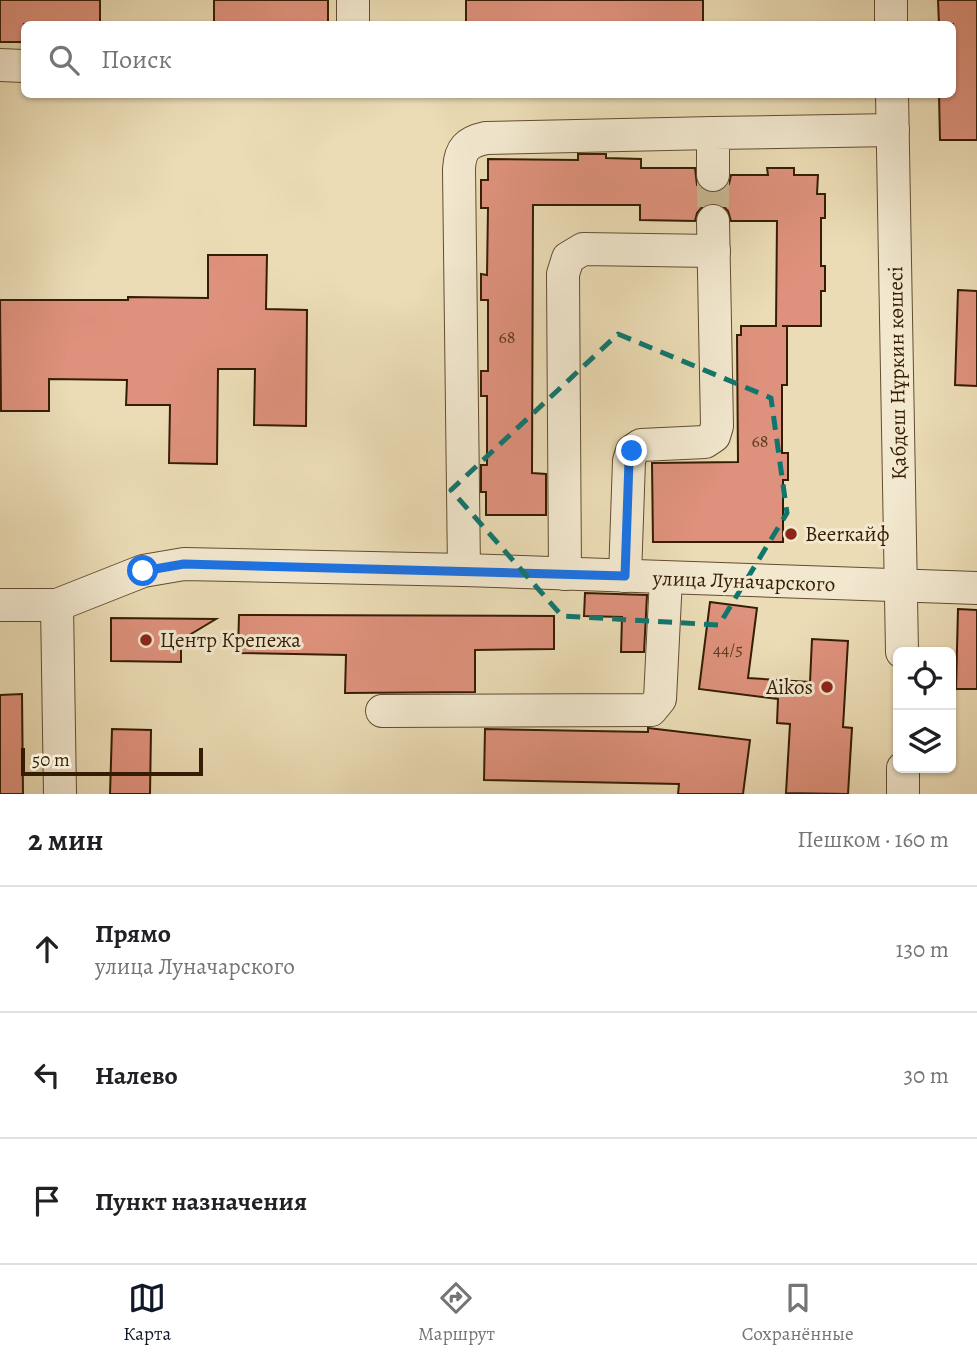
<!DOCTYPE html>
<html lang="ru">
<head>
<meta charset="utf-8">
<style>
	body { margin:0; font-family:Alegreya,serif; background:#f2f2f2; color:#202124 }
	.controls { position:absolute; right:21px; bottom:21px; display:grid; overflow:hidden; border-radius:10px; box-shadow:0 2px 5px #0004 }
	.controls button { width:63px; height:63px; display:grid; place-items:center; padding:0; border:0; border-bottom:2px solid #e0e0e0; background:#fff; color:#202124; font:35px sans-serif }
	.scale { position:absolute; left:21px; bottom:18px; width:182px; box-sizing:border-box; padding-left:7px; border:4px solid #351d04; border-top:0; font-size:19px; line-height:24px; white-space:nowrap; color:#351d04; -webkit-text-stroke:5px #f2e8cf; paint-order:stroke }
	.stop { position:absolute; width:21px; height:21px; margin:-16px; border:5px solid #1a73e8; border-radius:50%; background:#fff }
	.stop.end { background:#1a73e8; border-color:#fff; box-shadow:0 2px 7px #0008 }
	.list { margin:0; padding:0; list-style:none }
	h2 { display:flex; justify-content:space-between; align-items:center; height:91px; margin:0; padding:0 28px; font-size:30px }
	h2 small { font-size:23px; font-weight:400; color:#757577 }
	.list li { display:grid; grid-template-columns:46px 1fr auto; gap:21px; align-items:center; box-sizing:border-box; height:126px; padding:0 28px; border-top:2px solid #e0e0e0 }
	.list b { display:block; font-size:26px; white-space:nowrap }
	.list p { margin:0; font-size:23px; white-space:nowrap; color:#757577 }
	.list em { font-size:23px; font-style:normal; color:#757577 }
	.icon { flex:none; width:38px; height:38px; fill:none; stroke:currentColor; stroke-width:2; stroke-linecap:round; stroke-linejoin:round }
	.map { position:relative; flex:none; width:977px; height:794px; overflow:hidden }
	.search { position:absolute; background:#fff; box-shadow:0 2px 5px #0004; left:21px; right:21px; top:21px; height:77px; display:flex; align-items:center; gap:18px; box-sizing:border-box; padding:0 24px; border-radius:10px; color:#757577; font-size:26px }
	.sheet { height:469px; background:#fff }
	nav { display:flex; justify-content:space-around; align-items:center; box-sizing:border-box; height:98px; border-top:2px solid #e0e0e0; background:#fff; font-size:19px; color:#757577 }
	nav a { display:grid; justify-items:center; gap:4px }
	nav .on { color:#111827 }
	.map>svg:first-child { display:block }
	.building { fill:#de917c; stroke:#351d04; stroke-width:2 }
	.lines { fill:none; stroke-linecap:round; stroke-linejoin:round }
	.minor-tunnel { stroke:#c7b692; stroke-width:32; stroke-dasharray:32 16; stroke-linecap:butt }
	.minor-casing { stroke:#624d30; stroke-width:34 }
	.minor { stroke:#f2e8cf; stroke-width:32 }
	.route { stroke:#1a73e8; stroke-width:9 }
	.marked { fill:none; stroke:#0f766e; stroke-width:5; stroke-dasharray:14 9; stroke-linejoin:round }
	.poi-dot { fill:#8f2418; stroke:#f2e8cf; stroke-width:2.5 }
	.labels { text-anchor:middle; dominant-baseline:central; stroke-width:6; stroke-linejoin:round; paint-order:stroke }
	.number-label { font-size:18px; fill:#5f3a22 }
	.street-label { font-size:21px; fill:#351d04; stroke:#f2e8cf }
	.poi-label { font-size:21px; fill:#351d04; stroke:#f2e8cf; text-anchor:start }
</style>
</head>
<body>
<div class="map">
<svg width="977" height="794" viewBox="0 0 977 794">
	<rect width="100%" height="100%" fill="#ebdcb5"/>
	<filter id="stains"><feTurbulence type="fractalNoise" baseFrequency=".00286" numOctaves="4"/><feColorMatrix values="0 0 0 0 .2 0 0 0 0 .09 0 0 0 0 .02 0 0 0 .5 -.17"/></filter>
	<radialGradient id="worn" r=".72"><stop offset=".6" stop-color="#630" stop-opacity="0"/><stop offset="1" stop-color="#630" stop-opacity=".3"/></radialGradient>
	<g class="building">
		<path d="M 0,0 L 100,0 L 100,24 L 24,24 L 24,42 L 0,42 Z"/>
		<rect x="214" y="0" width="114" height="24"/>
		<rect x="466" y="0" width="237" height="24"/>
		<path d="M 938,0 L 977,0 L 977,140 L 940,140 L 939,94 L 953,94 L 953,24 L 939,24 Z"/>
		<path d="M 578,154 L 606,154 L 606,158 L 641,159 L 641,168 L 695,168 L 697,185 L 704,191 L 712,193 L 723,190 L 729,184 L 731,175 L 768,175 L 767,168 L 794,168 L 794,175 L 818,175 L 817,194 L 825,194 L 825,218 L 821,218 L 821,266 L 825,266 L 825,291 L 821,291 L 821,326 L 782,326 L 787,326 L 787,385 L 782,385 L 782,453 L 788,453 L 788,480 L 783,480 L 783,542 L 653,542 L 652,463 L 738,462 L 737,335 L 741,335 L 741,326 L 776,326 L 777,221 L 731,221 L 728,211 L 722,205 L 713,203 L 703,206 L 697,213 L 695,221 L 640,220 L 640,205 L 533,205 L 532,473 L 546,474 L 546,515 L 486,515 L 486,492 L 481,492 L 481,465 L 487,465 L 487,396 L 481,396 L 481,371 L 488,371 L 488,300 L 481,300 L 481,274 L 487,275 L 488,208 L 481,208 L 481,180 L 488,180 L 488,159 L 578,160 Z"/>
		<path d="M 208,255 L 267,255 L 266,309 L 307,310 L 306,426 L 254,425 L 255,369 L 218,369 L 217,464 L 169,463 L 170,405 L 126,405 L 127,380 L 49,379 L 49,411 L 1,411 L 0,300 L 128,300 L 128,297 L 208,298 Z"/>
		<path d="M 958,290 L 977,291 L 977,386 L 955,385 Z"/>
		<path d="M 585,593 L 647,595 L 644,652 L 621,652 L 622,617 L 584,616 Z"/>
		<path d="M 710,602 L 757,608 L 748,678 L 810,682 L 812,639 L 848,641 L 843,727 L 852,728 L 848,794 L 786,793 L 790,724 L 777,723 L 778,699 L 699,689 Z"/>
		<path d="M 958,609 L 977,610 L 977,689 L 956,689 Z"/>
		<path d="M 239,615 L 554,616 L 554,649 L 475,650 L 475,692 L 345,693 L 346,655 L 238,653 Z"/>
		<path d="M 111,618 L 216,619 L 181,640 L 181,662 L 111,661 Z"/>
		<path d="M 22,694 L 23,794 L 0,794 L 0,695 Z"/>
		<path d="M 648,728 L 750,740 L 743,794 L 678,794 L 679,784 L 484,780 L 485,729 L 648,732 Z"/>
		<path d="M 112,729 L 151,730 L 150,794 L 110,794 Z"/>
	</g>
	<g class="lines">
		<path class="minor-tunnel" d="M 713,175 L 713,221"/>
		<defs>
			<g id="minor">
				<path d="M 353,0 L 353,24"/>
				<path d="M 891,0 L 891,24"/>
				<path d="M 0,65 L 24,66"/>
				<path d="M 892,94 L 902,652"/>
				<path d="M 713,175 L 713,133 L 893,130"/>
				<path d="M 464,570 L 459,169 C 460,149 467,142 486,138 L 713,133"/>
				<path d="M 565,574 L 563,274 L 568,258 L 583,249 L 714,251"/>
				<path d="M 625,576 L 629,461 L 632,451 L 641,445 L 705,442 L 714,436 L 717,426 L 713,221"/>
				<path d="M 0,605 L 57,605 L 143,571 L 184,564 L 464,570 L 977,588"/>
				<path d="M 57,605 L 60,794"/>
				<path d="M 382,711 L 651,710 L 660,699 L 666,578"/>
				<path d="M 903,768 L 903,794"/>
			</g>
		</defs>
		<use href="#minor" class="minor-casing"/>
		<use href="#minor" class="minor"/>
	</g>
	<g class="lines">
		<path class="route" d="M 143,571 L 184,564 L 625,576 L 629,461 L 632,451"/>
	</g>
	<path class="marked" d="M 618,334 L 771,398 L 787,513 L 719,625 L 562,616 L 451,490 Z"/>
	<g class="poi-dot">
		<circle cx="791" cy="534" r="7"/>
		<circle cx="146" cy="640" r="7"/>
		<circle cx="827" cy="687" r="7"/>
	</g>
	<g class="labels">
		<g class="number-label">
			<text x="507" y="337">68</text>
			<text x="760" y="441">68</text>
			<text x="728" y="649">44/5</text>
		</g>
		<g class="street-label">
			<text transform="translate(897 373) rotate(-91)">Қабдеш Нұркин көшесі</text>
			<text transform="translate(744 581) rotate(2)">улица Луначарского</text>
		</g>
		<g class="poi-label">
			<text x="805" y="534">Beerкайф</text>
			<text x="160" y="640">Центр Крепежа</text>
			<text x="813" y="687" text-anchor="end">Aikos</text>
		</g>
	</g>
	<rect width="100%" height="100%" filter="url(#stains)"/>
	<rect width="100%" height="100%" fill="url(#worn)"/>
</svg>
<div class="controls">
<button><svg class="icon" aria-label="locate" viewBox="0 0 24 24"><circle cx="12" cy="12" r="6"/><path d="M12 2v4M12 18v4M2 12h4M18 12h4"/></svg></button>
<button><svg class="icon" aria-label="layers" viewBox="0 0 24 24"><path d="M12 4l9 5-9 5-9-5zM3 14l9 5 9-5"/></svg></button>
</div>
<div class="scale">50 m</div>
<div class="stop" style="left:143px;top:571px"></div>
<div class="stop end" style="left:632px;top:451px"></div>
<div class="search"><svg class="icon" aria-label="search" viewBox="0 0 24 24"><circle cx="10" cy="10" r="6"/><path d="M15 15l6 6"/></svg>Поиск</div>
</div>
<section class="sheet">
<h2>2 мин<small>Пешком · 160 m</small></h2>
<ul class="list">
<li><svg class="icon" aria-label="ahead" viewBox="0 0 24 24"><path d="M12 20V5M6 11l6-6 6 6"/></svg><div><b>Прямо</b><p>улица Луначарского</p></div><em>130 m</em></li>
<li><svg class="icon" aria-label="left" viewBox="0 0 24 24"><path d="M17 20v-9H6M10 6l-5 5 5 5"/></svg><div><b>Налево</b></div><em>30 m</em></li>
<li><svg class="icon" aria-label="arrive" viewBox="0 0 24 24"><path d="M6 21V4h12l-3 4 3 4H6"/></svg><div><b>Пункт назначения</b></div></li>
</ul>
</section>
<nav>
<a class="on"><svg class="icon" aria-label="map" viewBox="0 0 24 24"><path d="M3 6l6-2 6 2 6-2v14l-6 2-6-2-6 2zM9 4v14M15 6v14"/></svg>Карта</a>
<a><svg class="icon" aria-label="directions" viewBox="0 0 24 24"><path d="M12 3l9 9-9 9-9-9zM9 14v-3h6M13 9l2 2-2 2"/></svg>Маршрут</a>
<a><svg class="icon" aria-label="saved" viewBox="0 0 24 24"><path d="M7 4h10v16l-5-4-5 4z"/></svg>Сохранённые</a>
</nav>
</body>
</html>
